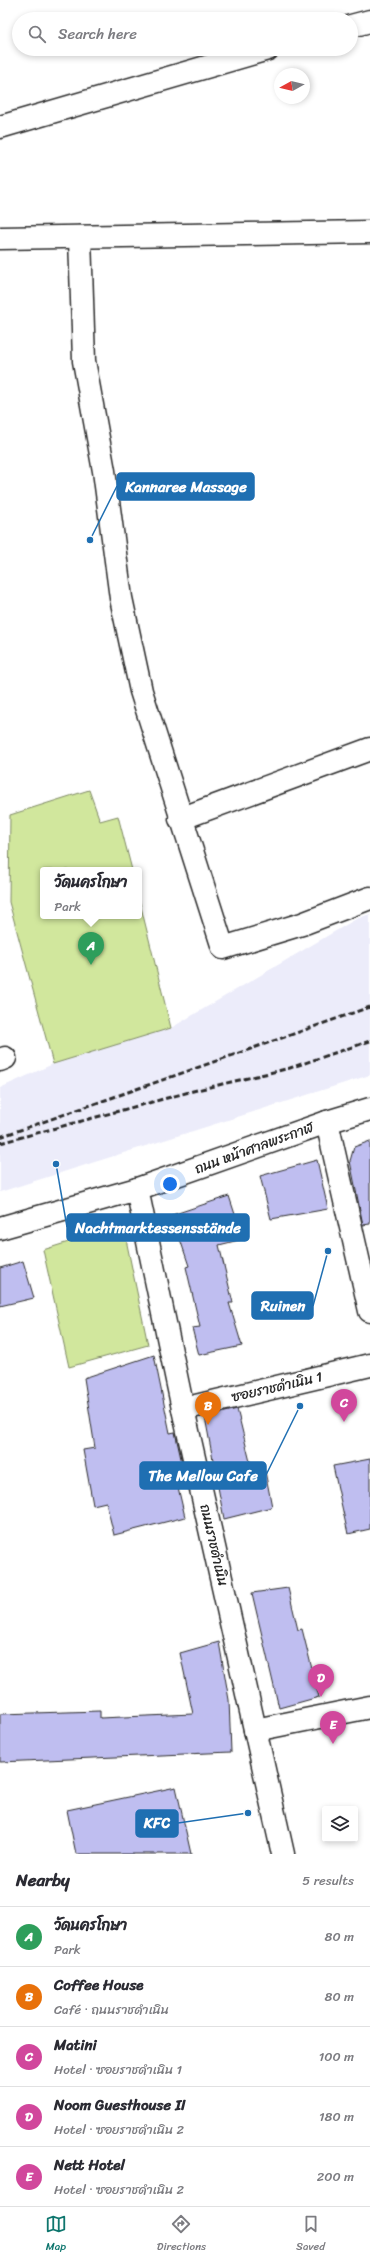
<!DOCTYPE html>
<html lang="en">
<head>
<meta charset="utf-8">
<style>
	body { margin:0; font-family:Sriracha,"Playpen Sans Thai",sans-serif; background:#f2f2f3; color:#2b2b33 }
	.controls { position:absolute; right:12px; bottom:12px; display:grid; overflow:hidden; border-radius:4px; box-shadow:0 2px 6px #0003 }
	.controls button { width:36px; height:36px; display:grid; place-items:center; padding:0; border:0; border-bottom:1px solid #e1e1e2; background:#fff; color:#2b2b33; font:20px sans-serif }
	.compass { position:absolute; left:274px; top:68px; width:36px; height:36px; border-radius:50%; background:#fff; box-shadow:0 2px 6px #0003; rotate:262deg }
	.you { position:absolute; left:170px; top:1184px; width:14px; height:14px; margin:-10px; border:3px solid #fff; border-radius:50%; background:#1a73e8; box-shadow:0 0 0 6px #1a73e833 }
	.badge { display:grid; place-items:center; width:26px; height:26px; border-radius:50%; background:#0f766e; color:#fff; font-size:13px; font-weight:700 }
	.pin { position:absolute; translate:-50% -33px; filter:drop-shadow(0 1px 2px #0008) }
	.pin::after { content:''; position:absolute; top:21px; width:14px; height:12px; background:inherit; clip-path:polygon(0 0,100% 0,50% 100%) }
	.popup { position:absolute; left:40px; top:867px; width:102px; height:52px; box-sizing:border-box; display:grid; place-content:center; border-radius:4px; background:#fff; filter:drop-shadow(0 1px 3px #0005); font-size:13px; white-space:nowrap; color:#7c7c81 }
	.popup b { font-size:15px; color:#2b2b33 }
	.popup::after { content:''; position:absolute; left:50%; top:100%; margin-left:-8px; border:8px solid transparent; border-top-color:#fff }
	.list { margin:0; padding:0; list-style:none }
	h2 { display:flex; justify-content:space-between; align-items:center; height:52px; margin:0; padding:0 16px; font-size:17px }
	h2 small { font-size:13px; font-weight:400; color:#7c7c81 }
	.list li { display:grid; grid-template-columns:26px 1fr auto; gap:12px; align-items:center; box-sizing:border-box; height:60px; padding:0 16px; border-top:1px solid #e1e1e2 }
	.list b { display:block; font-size:15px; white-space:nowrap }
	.list p { margin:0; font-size:13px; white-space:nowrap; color:#7c7c81 }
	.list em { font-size:13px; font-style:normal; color:#7c7c81 }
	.icon { flex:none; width:22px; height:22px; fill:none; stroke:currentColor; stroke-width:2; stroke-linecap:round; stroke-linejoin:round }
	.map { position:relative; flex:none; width:370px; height:1854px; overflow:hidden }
	.search { position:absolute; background:#fff; box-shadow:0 2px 6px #0003; left:12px; right:12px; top:12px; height:44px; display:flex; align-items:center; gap:10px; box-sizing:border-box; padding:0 14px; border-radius:22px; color:#7c7c81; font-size:15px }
	.sheet { height:352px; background:#fff }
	nav { display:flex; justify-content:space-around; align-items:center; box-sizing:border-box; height:56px; border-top:1px solid #e1e1e2; background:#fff; font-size:11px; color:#7c7c81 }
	nav a { display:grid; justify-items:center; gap:2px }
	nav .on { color:#0f766e }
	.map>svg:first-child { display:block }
	.built { fill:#ececfa }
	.green { fill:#d1e79d; stroke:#7e8964 }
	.building { fill:#bfbef0; stroke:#2b2b2b }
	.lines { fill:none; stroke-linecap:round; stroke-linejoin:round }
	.minor-casing { stroke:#2b2b2b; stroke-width:25 }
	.minor { stroke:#fff; stroke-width:22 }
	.rail { stroke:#2b2b2b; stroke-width:3; stroke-dasharray:6 3; stroke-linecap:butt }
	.labels { text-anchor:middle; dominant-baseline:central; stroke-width:4; stroke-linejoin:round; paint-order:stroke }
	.street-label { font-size:14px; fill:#2b2b2b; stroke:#fff }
	.leader { fill:none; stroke:#1f6fb2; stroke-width:1.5 }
	.callout-dot { fill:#1f6fb2; stroke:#fff; stroke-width:1.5 }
	.callout { fill:#1f6fb2; stroke:#1f6fb2; stroke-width:1.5 }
	.callout-label { font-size:15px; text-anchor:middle; font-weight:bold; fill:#fff }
</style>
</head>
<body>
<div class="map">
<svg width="370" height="1854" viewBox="0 0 370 1854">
	<rect width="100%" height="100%" fill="#fff"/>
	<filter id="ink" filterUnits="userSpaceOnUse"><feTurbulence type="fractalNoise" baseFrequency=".025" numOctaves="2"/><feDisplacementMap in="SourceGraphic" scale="8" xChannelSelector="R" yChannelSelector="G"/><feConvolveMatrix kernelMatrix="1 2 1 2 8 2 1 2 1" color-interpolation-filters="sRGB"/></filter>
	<g filter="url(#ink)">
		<path class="built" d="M 370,914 L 370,1075 L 0,1192 L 0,1088 L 53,1064 L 171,1028 L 356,919 Z"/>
		<g class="green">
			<path d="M 89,790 L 100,821 L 118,816 L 132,870 L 43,870 L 43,916 L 139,916 L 139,899 L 171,1028 L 53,1064 L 9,902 L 10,815 Z"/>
			<path d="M 123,1225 L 148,1345 L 69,1367 L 43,1250 Z"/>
		</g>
		<g class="building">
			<path d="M 370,1141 L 370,1224 L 363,1225 L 350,1161 L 354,1147 Z"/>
			<path d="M 317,1160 L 328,1209 L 271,1219 L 260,1176 Z"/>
			<path d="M 229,1196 L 243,1239 L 219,1245 L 233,1303 L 229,1303 L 242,1346 L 199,1355 L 192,1328 L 200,1327 L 186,1267 L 189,1266 L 172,1215 Z"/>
			<path d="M 23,1261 L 34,1298 L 0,1306 L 0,1268 Z"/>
			<path d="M 154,1355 L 170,1433 L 175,1432 L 182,1463 L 185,1481 L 177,1483 L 185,1517 L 114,1535 L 106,1502 L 93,1505 L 83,1450 L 95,1448 L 84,1378 Z"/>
			<path d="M 237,1409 L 253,1474 L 265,1471 L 272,1507 L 224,1519 L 205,1417 Z"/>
			<path d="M 370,1459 L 370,1529 L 348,1534 L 333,1466 Z"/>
			<path d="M 288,1588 L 298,1630 L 302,1629 L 319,1697 L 279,1708 L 252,1593 Z"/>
			<path d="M 219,1642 L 229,1700 L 231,1752 L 0,1762 L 0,1714 L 100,1711 L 100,1718 L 193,1714 L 180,1653 Z"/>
			<path d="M 176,1787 L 191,1854 L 76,1854 L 67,1810 Z"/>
		</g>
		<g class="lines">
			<defs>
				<g id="minor">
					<path d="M 351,26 L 370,21"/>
					<path d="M 0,127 L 268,49"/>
					<path d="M 80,237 L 84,361 L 104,471 L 121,598 L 141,691 L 223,948 L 302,924 L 370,898"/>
					<path d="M 0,238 L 370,232"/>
					<path d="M 180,819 L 370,749"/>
					<path d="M 0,1060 L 5,1058"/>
					<path d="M 327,1122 L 370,1311"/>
					<path d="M 137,1189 L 183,1409 L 283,1854"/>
					<path d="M 0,1228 L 137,1189 L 327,1122 L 370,1109"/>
					<path d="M 183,1409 L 370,1365"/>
					<path d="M 255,1730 L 370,1707"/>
				</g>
			</defs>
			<use href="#minor" class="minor-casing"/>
			<use href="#minor" class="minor"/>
			<g class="rail">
				<path d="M 0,1137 L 370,1007"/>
				<path d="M 0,1143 L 193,1091 L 290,1068 L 370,1041"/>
			</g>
		</g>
	</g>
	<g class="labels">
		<g class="street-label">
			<text transform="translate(254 1148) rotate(-20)">ถนน หน้าศาลพระกาฬ</text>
			<text transform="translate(277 1387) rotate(-13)">ซอยราชดำเนิน 1</text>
			<text transform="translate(214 1545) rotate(77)">ถนนราชดำเนิน</text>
		</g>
	</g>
	<path class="leader" d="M90 540L117 486M56 1164L67 1227M328 1251L313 1306M300 1406L266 1475M248 1813L178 1823"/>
	<g class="callout-dot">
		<circle cx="90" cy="540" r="4"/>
		<circle cx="56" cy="1164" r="4"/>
		<circle cx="328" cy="1251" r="4"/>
		<circle cx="300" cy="1406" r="4"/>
		<circle cx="248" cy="1813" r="4"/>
	</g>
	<g class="callout">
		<rect x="117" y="473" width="137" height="27" rx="4"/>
		<rect x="67" y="1214" width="182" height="27" rx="4"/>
		<rect x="252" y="1292" width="61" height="27" rx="4"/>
		<rect x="140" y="1462" width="126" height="27" rx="4"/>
		<rect x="136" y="1810" width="42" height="27" rx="4"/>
	</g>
	<g class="callout-label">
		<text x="186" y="492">Kannaree Massage</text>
		<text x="158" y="1233">Nachtmarktessensstände</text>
		<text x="283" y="1311">Ruinen</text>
		<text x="203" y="1481">The Mellow Cafe</text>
		<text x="157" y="1828">KFC</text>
	</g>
</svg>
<div class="controls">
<button><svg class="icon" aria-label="layers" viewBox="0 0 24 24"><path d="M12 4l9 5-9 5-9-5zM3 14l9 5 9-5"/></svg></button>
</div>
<svg class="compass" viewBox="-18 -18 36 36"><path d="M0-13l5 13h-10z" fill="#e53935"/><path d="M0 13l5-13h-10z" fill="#7c7c81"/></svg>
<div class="you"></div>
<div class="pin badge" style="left:91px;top:965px;background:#2e9e5b">A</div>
<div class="popup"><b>วัดนครโกษา</b>Park</div>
<div class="pin badge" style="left:208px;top:1425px;background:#e8710a">B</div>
<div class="pin badge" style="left:344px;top:1422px;background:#d1479c">C</div>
<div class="pin badge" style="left:321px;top:1697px;background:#d1479c">D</div>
<div class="pin badge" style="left:333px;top:1744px;background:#d1479c">E</div>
<div class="search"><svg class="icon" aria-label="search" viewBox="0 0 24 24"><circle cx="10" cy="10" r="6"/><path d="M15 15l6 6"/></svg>Search here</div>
</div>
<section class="sheet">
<h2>Nearby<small>5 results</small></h2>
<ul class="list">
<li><span class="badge" style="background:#2e9e5b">A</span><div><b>วัดนครโกษา</b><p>Park</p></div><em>80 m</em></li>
<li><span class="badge" style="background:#e8710a">B</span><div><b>Coffee House</b><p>Café · ถนนราชดำเนิน</p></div><em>80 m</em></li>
<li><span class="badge" style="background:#d1479c">C</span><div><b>Matini</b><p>Hotel · ซอยราชดำเนิน 1</p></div><em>100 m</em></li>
<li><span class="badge" style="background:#d1479c">D</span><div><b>Noom Guesthouse II</b><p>Hotel · ซอยราชดำเนิน 2</p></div><em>180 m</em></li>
<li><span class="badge" style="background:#d1479c">E</span><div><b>Nett Hotel</b><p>Hotel · ซอยราชดำเนิน 2</p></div><em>200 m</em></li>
</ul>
</section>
<nav>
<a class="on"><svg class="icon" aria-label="map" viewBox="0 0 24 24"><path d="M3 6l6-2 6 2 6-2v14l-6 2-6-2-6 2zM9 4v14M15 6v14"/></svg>Map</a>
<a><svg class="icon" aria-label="directions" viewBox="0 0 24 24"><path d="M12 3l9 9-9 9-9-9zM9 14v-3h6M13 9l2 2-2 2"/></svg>Directions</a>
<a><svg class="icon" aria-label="saved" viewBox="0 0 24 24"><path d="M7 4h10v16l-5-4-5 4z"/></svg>Saved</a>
</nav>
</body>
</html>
